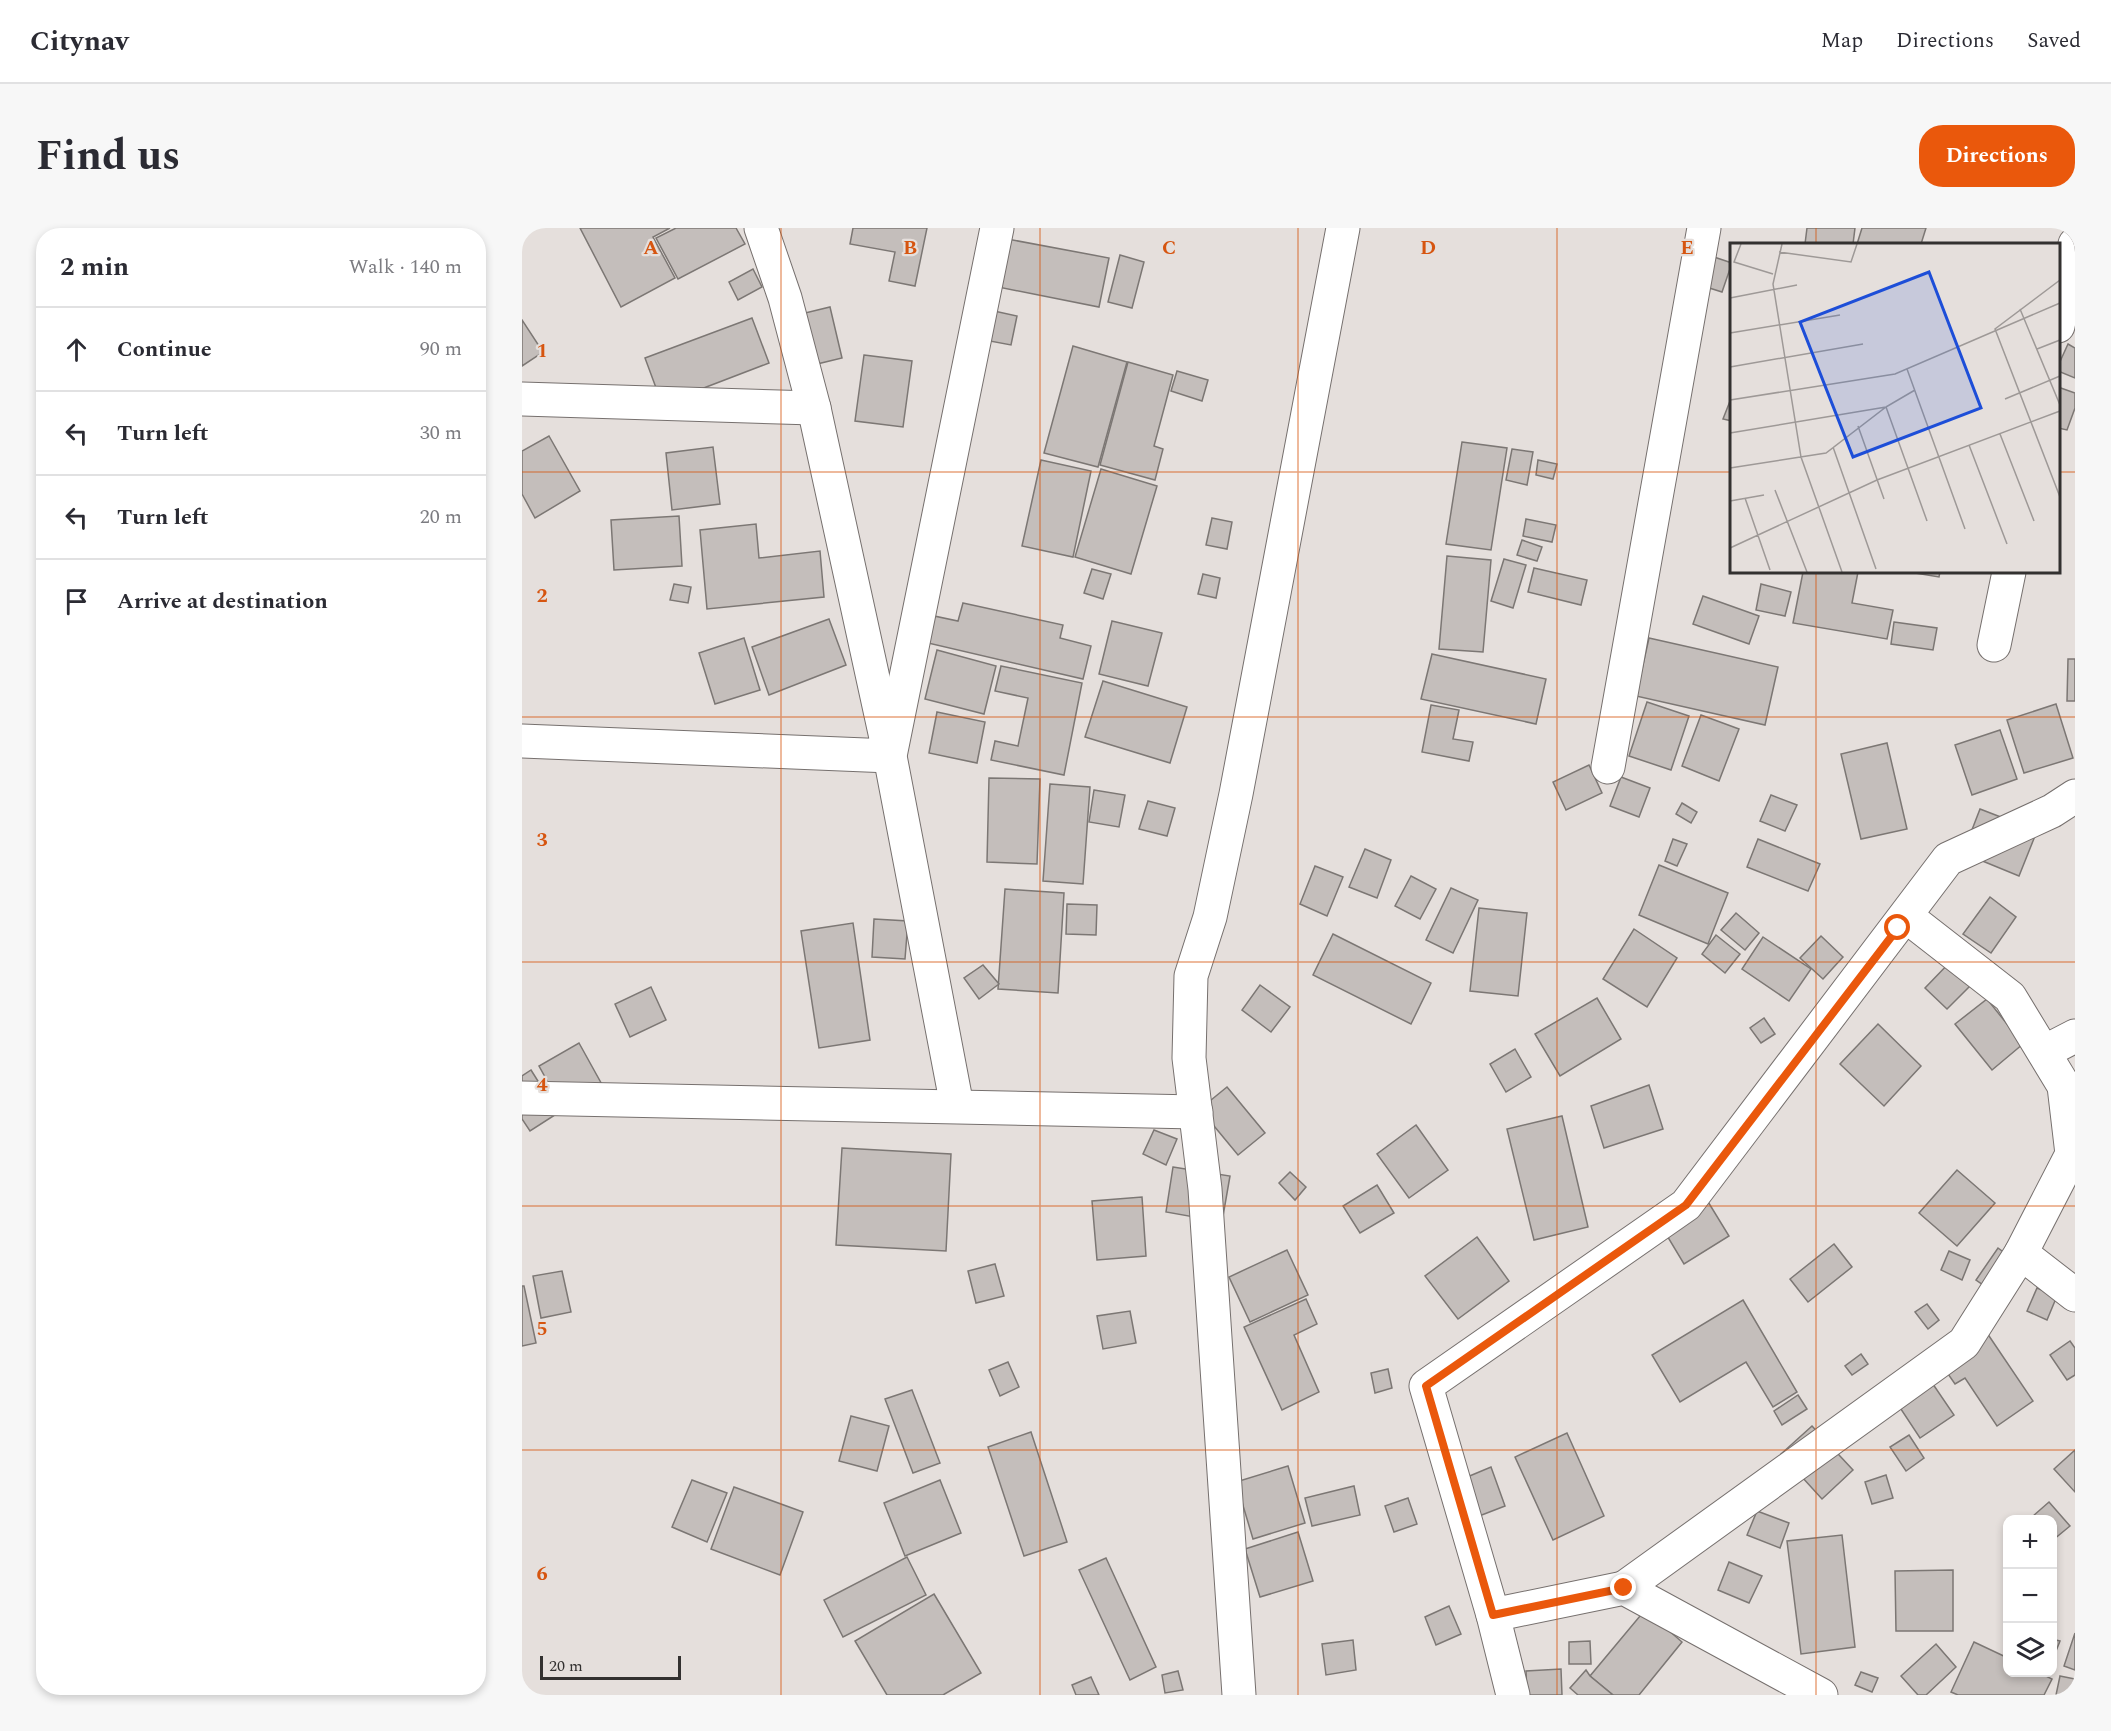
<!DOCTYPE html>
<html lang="en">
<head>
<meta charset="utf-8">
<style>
	body { margin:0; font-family:Spectral,serif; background:#f7f7f7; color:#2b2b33 }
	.controls { position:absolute; right:18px; bottom:18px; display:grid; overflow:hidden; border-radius:12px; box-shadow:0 3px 9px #0003 }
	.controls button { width:54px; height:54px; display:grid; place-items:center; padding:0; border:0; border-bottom:2px solid #e1e1e2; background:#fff; color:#2b2b33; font:30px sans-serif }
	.scale { position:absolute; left:18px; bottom:15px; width:141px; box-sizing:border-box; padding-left:6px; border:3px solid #333130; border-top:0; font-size:16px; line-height:21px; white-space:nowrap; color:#333130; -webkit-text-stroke:4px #e5dfdc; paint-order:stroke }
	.stop { position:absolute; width:18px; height:18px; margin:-14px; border:4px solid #ea580c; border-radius:50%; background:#fff }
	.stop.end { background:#ea580c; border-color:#fff; box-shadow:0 2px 6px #0008 }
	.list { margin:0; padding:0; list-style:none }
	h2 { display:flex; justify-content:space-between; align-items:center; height:78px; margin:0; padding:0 24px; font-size:26px }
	h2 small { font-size:20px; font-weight:400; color:#7c7c81 }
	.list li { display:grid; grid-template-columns:39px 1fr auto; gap:18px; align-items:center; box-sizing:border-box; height:84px; padding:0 24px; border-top:2px solid #e1e1e2 }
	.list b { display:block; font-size:22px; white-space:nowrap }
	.list em { font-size:20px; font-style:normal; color:#7c7c81 }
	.icon { flex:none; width:33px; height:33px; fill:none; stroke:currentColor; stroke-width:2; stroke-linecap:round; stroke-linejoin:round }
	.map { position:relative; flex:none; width:1553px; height:1467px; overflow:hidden; border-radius:24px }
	header { display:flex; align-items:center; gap:36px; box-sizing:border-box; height:84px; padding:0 30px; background:#fff; border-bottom:2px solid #e1e1e2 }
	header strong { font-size:28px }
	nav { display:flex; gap:33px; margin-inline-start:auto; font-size:21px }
	.intro { display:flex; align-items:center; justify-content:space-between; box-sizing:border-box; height:144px; padding:0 36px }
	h1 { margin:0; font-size:42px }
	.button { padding:15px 27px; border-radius:24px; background:#ea580c; color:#fff; font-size:21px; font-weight:700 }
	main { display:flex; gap:36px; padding:0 36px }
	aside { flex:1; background:#fff; border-radius:24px; box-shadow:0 3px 9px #0003 }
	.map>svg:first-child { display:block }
	.building { fill:#c4bebb; stroke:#7c7774; stroke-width:1.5 }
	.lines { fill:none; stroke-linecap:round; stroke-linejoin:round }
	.minor-casing { stroke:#76706e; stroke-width:35 }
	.minor { stroke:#fff; stroke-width:33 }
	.route { stroke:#ea580c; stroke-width:8 }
	.grid { fill:none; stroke:#d65510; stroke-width:1.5; stroke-opacity:0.55 }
	.inset-road { fill:none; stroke:#9e9997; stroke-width:1.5 }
	.view { fill:#1d4ed8; fill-opacity:0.15; stroke:#1d4ed8; stroke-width:3 }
	.inset-edge { fill:none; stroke:#333130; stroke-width:3 }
	.grid-label { font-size:20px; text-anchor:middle; font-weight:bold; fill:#d65510; stroke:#e5dfdc; stroke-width:4.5; stroke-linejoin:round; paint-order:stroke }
</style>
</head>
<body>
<header>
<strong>Citynav</strong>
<nav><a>Map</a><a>Directions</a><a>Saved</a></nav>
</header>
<div class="intro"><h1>Find us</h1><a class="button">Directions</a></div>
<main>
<aside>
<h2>2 min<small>Walk · 140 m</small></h2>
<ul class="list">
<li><svg class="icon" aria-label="ahead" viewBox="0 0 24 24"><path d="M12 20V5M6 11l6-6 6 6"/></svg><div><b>Continue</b></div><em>90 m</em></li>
<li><svg class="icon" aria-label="left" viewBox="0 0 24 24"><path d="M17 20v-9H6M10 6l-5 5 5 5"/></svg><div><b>Turn left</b></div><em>30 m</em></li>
<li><svg class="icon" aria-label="left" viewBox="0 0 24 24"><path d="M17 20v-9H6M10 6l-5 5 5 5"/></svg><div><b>Turn left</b></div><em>20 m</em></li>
<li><svg class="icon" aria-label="arrive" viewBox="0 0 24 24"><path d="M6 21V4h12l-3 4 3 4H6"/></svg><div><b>Arrive at destination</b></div></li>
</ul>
</aside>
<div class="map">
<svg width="1553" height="1467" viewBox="0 0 1553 1467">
	<rect width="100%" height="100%" fill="#e5dfdc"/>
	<g class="building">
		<path d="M 58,0 L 148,0 L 131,9 L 153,50 L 99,79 Z"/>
		<path d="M 154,0 L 214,0 L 223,16 L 156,51 L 134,10 Z"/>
		<path d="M 331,0 L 405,0 L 393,58 L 367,53 L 373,24 L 328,16 Z"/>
		<path d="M 1285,0 L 1333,0 L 1331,16 L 1283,16 Z"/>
		<path d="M 1340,0 L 1404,0 L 1399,16 L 1335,16 Z"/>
		<path d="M 480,10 L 587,30 L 577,79 L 471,58 Z"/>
		<path d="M 598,27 L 622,34 L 610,80 L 586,74 Z"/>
		<path d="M 1192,29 L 1210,35 L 1200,64 L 1181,58 Z"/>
		<path d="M 231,41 L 240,59 L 216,72 L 207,54 Z"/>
		<path d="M 308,79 L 320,130 L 295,136 L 283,85 Z"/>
		<path d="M 463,81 L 495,88 L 489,117 L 457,111 Z"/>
		<path d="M 230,90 L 247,135 L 140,176 L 123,130 Z"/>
		<path d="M 0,92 L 21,124 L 0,138 Z"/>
		<path d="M 1546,116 L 1553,120 L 1553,150 L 1536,143 L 1536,138 Z"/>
		<path d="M 551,118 L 605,134 L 576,239 L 522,225 Z"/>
		<path d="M 342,127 L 390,133 L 381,199 L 333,193 Z"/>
		<path d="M 606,134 L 651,147 L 632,218 L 641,221 L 633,252 L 578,237 Z"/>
		<path d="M 655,143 L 686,152 L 680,173 L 649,163 Z"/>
		<path d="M 1536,159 L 1553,165 L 1553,180 L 1545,202 L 1536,200 Z"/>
		<path d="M 1210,168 L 1210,193 L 1201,191 Z"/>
		<path d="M 27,208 L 58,263 L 13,290 L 0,266 L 0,223 Z"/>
		<path d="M 940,214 L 985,220 L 969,322 L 924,316 Z"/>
		<path d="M 191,219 L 198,276 L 150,282 L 144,225 Z"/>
		<path d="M 990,221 L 1011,224 L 1005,257 L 984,252 Z"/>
		<path d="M 519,232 L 569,243 L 551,329 L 500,318 Z"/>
		<path d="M 1016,232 L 1035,236 L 1031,251 L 1014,247 Z"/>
		<path d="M 579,241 L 635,258 L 609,346 L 553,329 Z"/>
		<path d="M 157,288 L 160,338 L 92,342 L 89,292 Z"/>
		<path d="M 690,290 L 710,294 L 705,321 L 684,317 Z"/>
		<path d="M 1004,291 L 1034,297 L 1030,314 L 1001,308 Z"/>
		<path d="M 234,296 L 237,330 L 298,323 L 302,369 L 185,381 L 178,302 Z"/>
		<path d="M 1000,312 L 1020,319 L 1015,333 L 995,327 Z"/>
		<path d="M 925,328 L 969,332 L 961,424 L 917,421 Z"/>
		<path d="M 982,331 L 1004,337 L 991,380 L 969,373 Z"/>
		<path d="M 1012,340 L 1065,352 L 1059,377 L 1006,364 Z"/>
		<path d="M 570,341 L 589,346 L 581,371 L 562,365 Z"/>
		<path d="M 1281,344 L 1336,344 L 1330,375 L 1371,382 L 1365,411 L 1271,395 Z"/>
		<path d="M 1387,344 L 1418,344 L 1417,349 Z"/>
		<path d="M 681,346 L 698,350 L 694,370 L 676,366 Z"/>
		<path d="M 152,356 L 169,359 L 166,375 L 148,372 Z"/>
		<path d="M 1239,356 L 1269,364 L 1263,388 L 1234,382 Z"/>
		<path d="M 1181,368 L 1237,388 L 1227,416 L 1171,396 Z"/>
		<path d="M 441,375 L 541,397 L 538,410 L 569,418 L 561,451 L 406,415 L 412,388 L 436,393 Z"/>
		<path d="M 307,391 L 324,437 L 247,467 L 230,419 Z"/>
		<path d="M 590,393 L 640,405 L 626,458 L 577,446 Z"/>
		<path d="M 1372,394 L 1415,400 L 1411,422 L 1369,416 Z"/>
		<path d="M 222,410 L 238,462 L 193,476 L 177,425 Z"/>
		<path d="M 1127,410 L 1256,439 L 1243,497 L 1114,468 Z"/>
		<path d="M 415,422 L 474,438 L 462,486 L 403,471 Z"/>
		<path d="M 910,426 L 1024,451 L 1014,496 L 899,471 Z"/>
		<path d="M 1546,431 L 1553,431 L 1553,473 L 1545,473 Z"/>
		<path d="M 479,438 L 560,455 L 542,547 L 469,532 L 473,513 L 496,518 L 506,470 L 473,463 Z"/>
		<path d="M 581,453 L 665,479 L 648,535 L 563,509 Z"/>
		<path d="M 1125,474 L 1167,488 L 1149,542 L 1107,528 Z"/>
		<path d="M 1534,476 L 1551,530 L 1502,545 L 1485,492 Z"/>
		<path d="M 909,477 L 937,482 L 931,511 L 951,514 L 947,533 L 900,524 Z"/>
		<path d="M 415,484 L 463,494 L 455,535 L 407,525 Z"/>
		<path d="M 1179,487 L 1217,501 L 1197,553 L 1160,538 Z"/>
		<path d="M 1478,502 L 1495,551 L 1450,567 L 1433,517 Z"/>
		<path d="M 1365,515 L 1385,601 L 1339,611 L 1319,526 Z"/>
		<path d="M 1067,537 L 1080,565 L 1044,582 L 1031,554 Z"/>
		<path d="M 1099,549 L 1128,560 L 1117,589 L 1088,578 Z"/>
		<path d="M 467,550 L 518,551 L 515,636 L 465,634 Z"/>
		<path d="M 528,556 L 568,559 L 561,656 L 521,653 Z"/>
		<path d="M 572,562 L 603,567 L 597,599 L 567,594 Z"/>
		<path d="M 1249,567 L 1275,577 L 1263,603 L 1238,593 Z"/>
		<path d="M 626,573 L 653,580 L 645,608 L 617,601 Z"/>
		<path d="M 1160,575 L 1175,584 L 1169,595 L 1154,586 Z"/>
		<path d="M 1458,581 L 1515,603 L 1497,648 L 1441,625 Z"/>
		<path d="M 1151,611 L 1165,616 L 1155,638 L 1143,633 Z"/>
		<path d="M 1236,611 L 1298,636 L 1286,663 L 1225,639 Z"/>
		<path d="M 843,621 L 869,632 L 855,670 L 827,659 Z"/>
		<path d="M 1137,637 L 1206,665 L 1186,716 L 1117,687 Z"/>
		<path d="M 793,638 L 821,649 L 805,688 L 778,676 Z"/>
		<path d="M 889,648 L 914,661 L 898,691 L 873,678 Z"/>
		<path d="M 929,660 L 956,672 L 931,725 L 904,712 Z"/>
		<path d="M 483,661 L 542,665 L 536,765 L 476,761 Z"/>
		<path d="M 1468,669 L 1494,689 L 1469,725 L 1441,706 Z"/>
		<path d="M 545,676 L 575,677 L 574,707 L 544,706 Z"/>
		<path d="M 957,680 L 1005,685 L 996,768 L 948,763 Z"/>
		<path d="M 1214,685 L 1237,705 L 1223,722 L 1199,702 Z"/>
		<path d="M 352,691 L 386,693 L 383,731 L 350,729 Z"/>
		<path d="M 331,695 L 348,812 L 297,820 L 279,703 Z"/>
		<path d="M 1112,701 L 1155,730 L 1125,779 L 1081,751 Z"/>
		<path d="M 811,706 L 909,755 L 889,796 L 791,747 Z"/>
		<path d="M 1194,707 L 1218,726 L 1203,745 L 1180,726 Z"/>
		<path d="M 1299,708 L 1321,729 L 1301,751 L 1278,730 Z"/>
		<path d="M 1241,709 L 1289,741 L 1267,773 L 1220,741 Z"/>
		<path d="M 1429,733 L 1451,755 L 1425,781 L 1403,760 Z"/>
		<path d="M 461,737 L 477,756 L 457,771 L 442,750 Z"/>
		<path d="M 738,757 L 768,779 L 749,804 L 720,782 Z"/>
		<path d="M 129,759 L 144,792 L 108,809 L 93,776 Z"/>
		<path d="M 1075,770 L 1099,811 L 1038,848 L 1013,806 Z"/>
		<path d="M 1465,771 L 1501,816 L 1470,842 L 1433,796 Z"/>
		<path d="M 1242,790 L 1253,806 L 1239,815 L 1228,800 Z"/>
		<path d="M 1356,796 L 1399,838 L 1362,878 L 1318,836 Z"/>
		<path d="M 57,815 L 83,862 L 43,885 L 17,838 Z"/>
		<path d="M 993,821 L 1009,849 L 984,864 L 968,836 Z"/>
		<path d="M 9,842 L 36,885 L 8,903 L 0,891 L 0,848 Z"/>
		<path d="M 1127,857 L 1141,901 L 1082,920 L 1069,878 Z"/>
		<path d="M 705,859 L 743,905 L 716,927 L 678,881 Z"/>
		<path d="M 1040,888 L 1066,999 L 1012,1012 L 985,901 Z"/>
		<path d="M 894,897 L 926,942 L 887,970 L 855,926 Z"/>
		<path d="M 632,902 L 655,911 L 644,937 L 621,926 Z"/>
		<path d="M 320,920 L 429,926 L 424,1023 L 314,1017 Z"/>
		<path d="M 651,939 L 708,948 L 700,994 L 644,984 Z"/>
		<path d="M 1435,942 L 1473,975 L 1435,1018 L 1397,985 Z"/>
		<path d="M 768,944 L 784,959 L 773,972 L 757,955 Z"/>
		<path d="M 855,957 L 872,985 L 838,1005 L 821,978 Z"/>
		<path d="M 1177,959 L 1207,1008 L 1162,1036 L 1132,986 Z"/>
		<path d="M 620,969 L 624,1028 L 575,1032 L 570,973 Z"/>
		<path d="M 955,1009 L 987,1053 L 936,1091 L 903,1048 Z"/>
		<path d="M 1312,1016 L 1330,1039 L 1286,1074 L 1268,1051 Z"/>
		<path d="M 1476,1020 L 1502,1039 L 1480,1070 L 1454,1052 Z"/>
		<path d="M 765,1022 L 786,1067 L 728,1094 L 707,1049 Z"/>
		<path d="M 1427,1023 L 1448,1032 L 1440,1052 L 1419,1042 Z"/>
		<path d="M 473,1036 L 482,1068 L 454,1075 L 446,1043 Z"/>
		<path d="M 40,1043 L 49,1084 L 19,1090 L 11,1048 Z"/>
		<path d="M 0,1058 L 2,1058 L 14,1115 L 0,1118 Z"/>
		<path d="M 1515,1060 L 1535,1068 L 1525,1092 L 1505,1083 Z"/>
		<path d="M 784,1071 L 795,1096 L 772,1107 L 797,1164 L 760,1182 L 722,1099 Z"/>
		<path d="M 1221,1072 L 1275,1164 L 1251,1179 L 1224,1134 L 1158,1174 L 1130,1127 Z"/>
		<path d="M 1405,1076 L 1417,1092 L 1406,1101 L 1393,1084 Z"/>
		<path d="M 608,1083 L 614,1115 L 581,1121 L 575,1088 Z"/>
		<path d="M 1463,1102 L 1511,1173 L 1475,1198 L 1443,1150 L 1433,1156 L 1417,1133 Z"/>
		<path d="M 1548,1113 L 1553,1120 L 1553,1147 L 1545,1152 L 1528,1127 Z"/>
		<path d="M 1339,1126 L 1346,1136 L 1330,1147 L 1323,1138 Z"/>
		<path d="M 486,1134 L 497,1159 L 478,1168 L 467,1142 Z"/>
		<path d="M 1400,1140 L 1432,1187 L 1398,1210 L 1367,1163 Z"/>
		<path d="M 866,1141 L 870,1160 L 853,1165 L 849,1145 Z"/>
		<path d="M 390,1162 L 418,1235 L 391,1245 L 363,1171 Z"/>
		<path d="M 1276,1167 L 1285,1181 L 1260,1197 L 1252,1183 Z"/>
		<path d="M 329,1188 L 367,1198 L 355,1243 L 317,1233 Z"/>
		<path d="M 1290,1198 L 1331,1242 L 1300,1271 L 1259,1226 Z"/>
		<path d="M 509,1204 L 545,1314 L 502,1328 L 466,1219 Z"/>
		<path d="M 1045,1205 L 1082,1288 L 1031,1312 L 993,1229 Z"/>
		<path d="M 1387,1207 L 1402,1230 L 1384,1243 L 1368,1219 Z"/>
		<path d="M 1553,1222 L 1553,1264 L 1532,1241 Z"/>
		<path d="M 766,1238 L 783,1295 L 731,1311 L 714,1254 Z"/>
		<path d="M 969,1239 L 983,1278 L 952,1290 L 938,1252 Z"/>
		<path d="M 1364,1247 L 1371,1270 L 1350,1276 L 1343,1254 Z"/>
		<path d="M 170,1252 L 205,1265 L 185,1314 L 150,1299 Z"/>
		<path d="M 418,1252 L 439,1305 L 383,1328 L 362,1275 Z"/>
		<path d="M 832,1258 L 838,1287 L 790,1298 L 783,1270 Z"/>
		<path d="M 212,1259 L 281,1284 L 258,1347 L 189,1321 Z"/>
		<path d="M 886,1270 L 895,1296 L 872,1304 L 863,1278 Z"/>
		<path d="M 1527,1274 L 1548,1298 L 1531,1312 L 1530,1292 L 1514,1292 L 1511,1288 Z"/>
		<path d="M 1235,1283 L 1267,1295 L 1258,1320 L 1225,1307 Z"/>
		<path d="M 776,1304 L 791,1353 L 738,1369 L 723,1321 Z"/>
		<path d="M 1320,1307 L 1333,1419 L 1279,1426 L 1265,1313 Z"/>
		<path d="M 385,1329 L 404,1367 L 321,1409 L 302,1372 Z"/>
		<path d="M 584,1330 L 634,1439 L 608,1452 L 557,1342 Z"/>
		<path d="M 1207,1334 L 1240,1348 L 1227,1375 L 1196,1362 Z"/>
		<path d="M 1431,1342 L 1431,1403 L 1374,1403 L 1373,1343 Z"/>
		<path d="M 412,1366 L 459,1445 L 421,1467 L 365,1467 L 333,1413 Z"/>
		<path d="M 927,1378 L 939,1406 L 914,1417 L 903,1389 Z"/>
		<path d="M 1123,1382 L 1160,1414 L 1117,1467 L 1091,1467 L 1068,1448 Z"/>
		<path d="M 1553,1405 L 1553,1442 L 1542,1438 Z"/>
		<path d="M 1530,1411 L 1538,1413 L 1530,1433 Z"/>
		<path d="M 831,1412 L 834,1442 L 804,1447 L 800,1416 Z"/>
		<path d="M 1068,1413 L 1069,1436 L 1047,1436 L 1047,1414 Z"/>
		<path d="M 1452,1414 L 1486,1430 L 1486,1444 L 1516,1444 L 1530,1451 L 1522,1467 L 1436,1467 L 1429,1464 Z"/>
		<path d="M 1414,1416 L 1434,1439 L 1404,1467 L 1396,1467 L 1379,1448 Z"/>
		<path d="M 1039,1441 L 1040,1467 L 1005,1467 L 1004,1443 Z"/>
		<path d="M 1064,1442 L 1068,1448 L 1091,1467 L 1056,1467 L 1048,1460 Z"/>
		<path d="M 656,1443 L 661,1462 L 643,1465 L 640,1447 Z"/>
		<path d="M 1339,1444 L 1356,1450 L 1350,1464 L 1333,1457 Z"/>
		<path d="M 1538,1448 L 1553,1451 L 1553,1467 L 1534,1467 Z"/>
		<path d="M 569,1449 L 577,1467 L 554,1467 L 550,1457 Z"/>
	</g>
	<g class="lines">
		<defs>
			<g id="minor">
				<path d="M 1536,98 L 1553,16"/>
				<path d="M 0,171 L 292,180"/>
				<path d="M 1472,417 L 1487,344"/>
				<path d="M 0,513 L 368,528 L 292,180 L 263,70 L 239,0"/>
				<path d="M 1086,539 L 1182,0"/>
				<path d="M 1384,688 L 1488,769 L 1542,858 L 1550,926 L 1499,1025"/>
				<path d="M 1522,824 L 1553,808"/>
				<path d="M 0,870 L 674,884"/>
				<path d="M 435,878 L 368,528 L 475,0"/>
				<path d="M 1102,1360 L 1442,1115 L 1499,1025 L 1553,1067"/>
				<path d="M 971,1387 L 1102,1360 L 1299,1467"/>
				<path d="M 717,1467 L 683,961 L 667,830 L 669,748 L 688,689 L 714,566 L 821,0"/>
				<path d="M 991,1467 L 971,1387 L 904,1158 L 1164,977 L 1426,631 L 1530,583 L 1553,568"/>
			</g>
		</defs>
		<use href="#minor" class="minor-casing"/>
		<use href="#minor" class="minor"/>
	</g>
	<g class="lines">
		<path class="route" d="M 1102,1360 L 971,1387 L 904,1158 L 1164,977 L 1376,700"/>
	</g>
	<path class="grid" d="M 259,0 L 259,1467M 518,0 L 518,1467M 776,0 L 776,1467M 1035,0 L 1035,1467M 1294,0 L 1294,16M 0,244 L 1210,244M 1536,244 L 1553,244M 1294,344 L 1294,1467M 0,489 L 1553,489M 0,734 L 1553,734M 0,978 L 1553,978M 0,1222 L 1553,1222"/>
	<g transform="translate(1208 15)">
		<rect width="330" height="330" fill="#e5dfdc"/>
		<path class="inset-road" d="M 11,1 L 4,19 L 43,31M 52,1 L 43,41 L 71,214 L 112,329M 49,9 L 121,19 L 127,1M 330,37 L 265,86 L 330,254M 0,55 L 67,42M 290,66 L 330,162M 0,90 L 110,72M 307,106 L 330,97M 0,124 L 133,101M 177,126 L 235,286M 275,156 L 330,133M 0,157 L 165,131 L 330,60M 128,183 L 154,256M 0,190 L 156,164 L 185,147M 270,191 L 304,278M 239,202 L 277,301M 103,204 L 146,326M 0,225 L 96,210 L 156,164 L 197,278M 45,247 L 77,329M 15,255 L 40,327M 0,258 L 34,252M 0,305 L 147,237 L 330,168"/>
		<path class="view" d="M 199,29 L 251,165 L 123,214 L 70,79 Z"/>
		<rect width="330" height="330" class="inset-edge"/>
	</g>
	<g class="grid-label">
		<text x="129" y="26">A</text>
		<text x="388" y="26">B</text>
		<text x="647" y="26">C</text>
		<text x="906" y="26">D</text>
		<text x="1165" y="26">E</text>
		<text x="20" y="129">1</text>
		<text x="20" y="374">2</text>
		<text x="20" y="618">3</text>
		<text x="20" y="863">4</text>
		<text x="20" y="1107">5</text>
		<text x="20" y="1352">6</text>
	</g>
</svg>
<div class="controls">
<button>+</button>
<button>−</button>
<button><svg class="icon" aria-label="layers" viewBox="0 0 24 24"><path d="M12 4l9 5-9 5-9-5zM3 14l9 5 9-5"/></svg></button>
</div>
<div class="scale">20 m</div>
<div class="stop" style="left:1376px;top:700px"></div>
<div class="stop end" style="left:1102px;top:1360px"></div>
</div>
</main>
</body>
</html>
